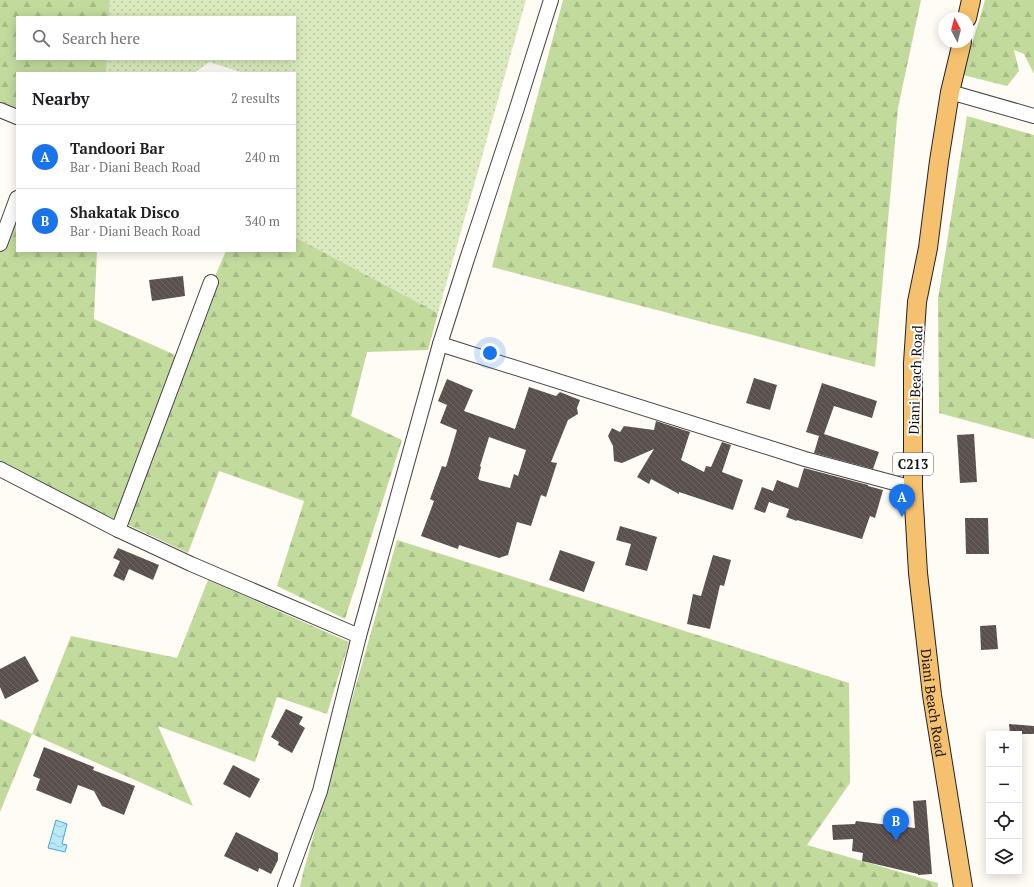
<!DOCTYPE html>
<html lang="en">
<head>
<meta charset="utf-8">
<style>
	body { margin:0; font-family:"PT Serif",serif; background:#f6f6f6; color:#202124 }
	.controls { position:absolute; right:12px; bottom:12px; display:grid; overflow:hidden; border-radius:0px; box-shadow:0 2px 10px #0003 }
	.controls button { width:36px; height:36px; display:grid; place-items:center; padding:0; border:0; border-bottom:1px solid #e0e0e0; background:#fff; color:#202124; font:20px sans-serif }
	.compass { position:absolute; left:938px; top:12px; width:36px; height:36px; border-radius:50%; background:#fff; box-shadow:0 2px 10px #0003; rotate:353deg }
	.you { position:absolute; left:490px; top:353px; width:14px; height:14px; margin:-10px; border:3px solid #fff; border-radius:50%; background:#1a73e8; box-shadow:0 0 0 6px #1a73e833 }
	.badge { display:grid; place-items:center; width:26px; height:26px; border-radius:50%; background:#1a73e8; color:#fff; font-size:13px; font-weight:700 }
	.pin { position:absolute; translate:-50% -33px; filter:drop-shadow(0 1px 2px #0008) }
	.pin::after { content:''; position:absolute; top:21px; width:14px; height:12px; background:inherit; clip-path:polygon(0 0,100% 0,50% 100%) }
	.list { margin:0; padding:0; list-style:none }
	h2 { display:flex; justify-content:space-between; align-items:center; height:52px; margin:0; padding:0 16px; font-size:17px }
	h2 small { font-size:13px; font-weight:400; color:#757577 }
	.list li { display:grid; grid-template-columns:26px 1fr auto; gap:12px; align-items:center; box-sizing:border-box; height:64px; padding:0 16px; border-top:1px solid #e0e0e0 }
	.list b { display:block; font-size:15px; white-space:nowrap }
	.list p { margin:0; font-size:13px; white-space:nowrap; color:#757577 }
	.list em { font-size:13px; font-style:normal; color:#757577 }
	.icon { flex:none; width:22px; height:22px; fill:none; stroke:currentColor; stroke-width:2; stroke-linecap:round; stroke-linejoin:round }
	.map { position:relative; flex:none; width:1034px; height:887px; overflow:hidden }
	.search { position:absolute; background:#fff; box-shadow:0 2px 10px #0003; left:16px; top:16px; width:280px; height:44px; display:flex; align-items:center; gap:10px; box-sizing:border-box; padding:0 14px; border-radius:0px; color:#757577; font-size:15px }
	.panel { position:absolute; background:#fff; box-shadow:0 2px 10px #0003; left:16px; top:72px; width:280px; height:180px; border-radius:0px }
	.map>svg:first-child { display:block }
	.grass { fill:url(#grass-dots) }
	.forest { fill:url(#forest-firs) }
	.water { fill:url(#water-waves); stroke:#42a9cc }
	.building { fill:url(#building-back-hatch); fill-rule:evenodd }
	.lines { fill:none; stroke-linecap:round; stroke-linejoin:round }
	.minor-casing { stroke:#444; stroke-width:16 }
	.major-casing { stroke:#222; stroke-width:20 }
	.minor { stroke:#fff; stroke-width:14 }
	.major { stroke:#f6c16e; stroke-width:18 }
	.labels { text-anchor:middle; dominant-baseline:central; stroke-width:4; stroke-linejoin:round; paint-order:stroke }
	.shield { fill:#fff; stroke:#585858; stroke-width:1 }
	.shield-label { font-size:13px; font-weight:bold; fill:#111 }
	.street-label { font-size:14px; fill:#111; stroke:#fff }
</style>
</head>
<body>
<div class="map">
<svg width="1034" height="887" viewBox="0 0 1034 887">
	<defs>
		<pattern id="grass-dots" width="8" height="8" patternUnits="userSpaceOnUse"><rect width="8" height="8" fill="#dbeabe"/><path d="M2 2h.1M6 6h.1" fill="none" stroke="#bbc8a2" stroke-width="1.8" stroke-linecap="round"/></pattern>
		<pattern id="forest-firs" width="22" height="20" patternUnits="userSpaceOnUse"><rect width="22" height="20" fill="#c2db9d"/><path d="M5 1l3.5 6h-7zM16 11l3.5 6h-7z" fill="#a6bb86"/></pattern>
		<pattern id="water-waves" width="16" height="10" patternUnits="userSpaceOnUse"><rect width="16" height="10" fill="#bae8f6"/><path d="M0 5q4-4 8 0t8 0" fill="none" stroke="#9fc6d2"/></pattern>
		<pattern id="building-back-hatch" width="6" height="6" patternUnits="userSpaceOnUse"><rect width="6" height="6" fill="#5a504d"/><path d="M-1 5l2 2M0 0l6 6M5-1l2 2" fill="none" stroke="#6d6562"/></pattern>
	</defs>
	<rect width="100%" height="100%" fill="#fffbf5"/>
	<path class="grass" d="M 110,0 L 526,0 L 438,313 L 295,237 L 295,73 L 244,73 L 209,62 L 194,73 L 106,73 L 107,59 L 295,59 L 295,17 L 109,17 Z"/>
	<g class="forest">
		<path d="M 0,0 L 110,0 L 109,17 L 17,17 L 17,59 L 107,59 L 106,73 L 17,73 L 17,115 L 0,106 Z"/>
		<path d="M 563,0 L 921,0 L 898,108 L 875,367 L 492,267 Z"/>
		<path d="M 985,0 L 1034,0 L 1034,74 L 1024,54 L 1014,50 L 1019,71 L 1007,86 L 963,75 Z"/>
		<path d="M 967,116 L 1034,135 L 1034,439 L 939,413 L 938,299 Z"/>
		<path d="M 17,211 L 17,251 L 97,251 L 94,319 L 180,357 L 226,251 L 295,251 L 295,237 L 438,313 L 428,350 L 367,352 L 351,416 L 402,440 L 345,619 L 277,586 L 304,501 L 219,471 L 188,553 L 0,465 L 0,253 Z"/>
		<path d="M 397,540 L 849,683 L 850,783 L 807,845 L 938,883 L 938,887 L 300,887 L 303,873 Z"/>
		<path d="M 208,580 L 349,642 L 327,714 L 277,697 L 255,762 L 158,726 L 193,806 L 32,734 L 0,812 L 0,719 L 32,734 L 71,636 L 177,658 Z"/>
	</g>
	<path class="water" d="M 56,820 L 67,824 L 62,844 L 67,845 L 65,852 L 48,848 Z"/>
	<g class="building">
		<path d="M 183,276 L 185,296 L 152,301 L 149,280 Z"/>
		<path d="M 754,378 L 777,385 L 770,410 L 746,403 Z"/>
		<path d="M 447,379 L 473,390 L 464,411 L 515,429 L 529,387 L 556,396 L 560,392 L 580,400 L 577,408 L 578,414 L 568,420 L 551,462 L 557,463 L 546,497 L 541,495 L 531,526 L 517,522 L 508,555 L 499,558 L 459,545 L 458,549 L 421,536 L 434,501 L 430,499 L 442,466 L 446,467 L 457,430 L 440,423 L 447,405 L 438,401 ZM 489,437 L 526,450 L 518,476 L 514,474 L 510,488 L 479,480 L 479,479 L 478,479 L 481,467 L 480,466 Z"/>
		<path d="M 822,383 L 877,401 L 872,418 L 834,406 L 824,434 L 879,452 L 873,469 L 814,453 L 819,436 L 806,432 Z"/>
		<path d="M 656,421 L 690,432 L 681,460 L 704,472 L 706,466 L 711,467 L 722,442 L 731,445 L 722,472 L 743,480 L 733,510 L 679,492 L 679,494 L 651,479 L 649,484 L 637,477 L 654,449 L 622,463 L 614,461 L 613,446 L 608,436 L 612,428 L 620,432 L 624,426 L 654,430 Z"/>
		<path d="M 974,434 L 977,482 L 960,483 L 957,435 Z"/>
		<path d="M 804,468 L 868,485 L 868,486 L 883,490 L 875,518 L 870,516 L 862,539 L 797,520 L 797,521 L 786,517 L 789,509 L 769,502 L 765,513 L 754,509 L 762,487 L 773,491 L 777,480 L 798,488 Z"/>
		<path d="M 965,518 L 988,518 L 989,554 L 966,554 Z"/>
		<path d="M 620,526 L 657,537 L 647,571 L 625,565 L 631,544 L 616,540 Z"/>
		<path d="M 118,548 L 159,565 L 153,580 L 129,569 L 124,581 L 113,576 L 120,561 L 113,558 Z"/>
		<path d="M 560,550 L 595,562 L 584,592 L 549,580 Z"/>
		<path d="M 713,555 L 731,560 L 724,586 L 720,585 L 710,629 L 687,624 L 693,594 L 701,596 Z"/>
		<path d="M 996,625 L 998,649 L 981,650 L 980,626 Z"/>
		<path d="M 25,656 L 39,681 L 5,699 L 0,687 L 0,669 Z"/>
		<path d="M 286,709 L 303,717 L 299,724 L 305,728 L 292,753 L 278,745 L 279,742 L 271,737 Z"/>
		<path d="M 1009,724 L 1034,726 L 1034,734 L 1010,734 Z"/>
		<path d="M 44,747 L 94,767 L 93,770 L 135,786 L 124,815 L 102,806 L 94,791 L 78,785 L 71,804 L 36,790 L 40,779 L 33,776 Z"/>
		<path d="M 233,765 L 260,779 L 250,798 L 223,784 Z"/>
		<path d="M 926,800 L 932,874 L 918,875 L 918,874 L 862,861 L 863,853 L 852,851 L 853,839 L 833,840 L 832,825 L 855,824 L 856,821 L 915,828 L 913,801 Z"/>
		<path d="M 236,832 L 278,853 L 278,860 L 271,874 L 259,868 L 258,872 L 224,856 Z"/>
	</g>
	<g class="lines">
		<defs>
			<g id="minor">
				<path d="M 950,92 L 1034,116"/>
				<path d="M 0,110 L 17,117"/>
				<path d="M 0,244 L 17,198"/>
				<path d="M 440,344 L 805,459 L 913,488"/>
				<path d="M 0,469 L 118,530 L 191,564 L 359,636"/>
				<path d="M 118,530 L 211,282"/>
				<path d="M 285,887 L 320,791 L 359,636 L 440,344 L 467,259 L 516,111 L 551,0"/>
			</g>
			<g id="major">
				<path d="M 967,18 L 971,0"/>
				<path id="s1" d="M 962,42 L 950,92 L 939,161 L 928,248 L 917,302 L 913,363 L 913,488 L 918,573 L 932,695 L 963,887"/>
			</g>
		</defs>
		<use href="#minor" class="minor-casing"/>
		<use href="#major" class="major-casing"/>
		<use href="#minor" class="minor"/>
		<use href="#major" class="major"/>
	</g>
	<g class="labels">
		<rect class="shield" x="893" y="453" width="40" height="22" rx="3"/>
		<g class="shield-label">
			<text x="913" y="464">C213</text>
		</g>
		<g class="street-label">
			<text transform="translate(915 380) rotate(-88)">Diani Beach Road</text>
			<text stroke="none"><textPath href="#s1" startOffset="666">Diani Beach Road</textPath></text>
		</g>
	</g>
</svg>
<div class="controls">
<button>+</button>
<button>−</button>
<button><svg class="icon" aria-label="locate" viewBox="0 0 24 24"><circle cx="12" cy="12" r="6"/><path d="M12 2v4M12 18v4M2 12h4M18 12h4"/></svg></button>
<button><svg class="icon" aria-label="layers" viewBox="0 0 24 24"><path d="M12 4l9 5-9 5-9-5zM3 14l9 5 9-5"/></svg></button>
</div>
<svg class="compass" viewBox="-18 -18 36 36"><path d="M0-13l5 13h-10z" fill="#e53935"/><path d="M0 13l5-13h-10z" fill="#757577"/></svg>
<div class="you"></div>
<div class="pin badge" style="left:902px;top:517px">A</div>
<div class="pin badge" style="left:896px;top:841px">B</div>
<div class="search"><svg class="icon" aria-label="search" viewBox="0 0 24 24"><circle cx="10" cy="10" r="6"/><path d="M15 15l6 6"/></svg>Search here</div>
<section class="panel">
<h2>Nearby<small>2 results</small></h2>
<ul class="list">
<li><span class="badge">A</span><div><b>Tandoori Bar</b><p>Bar · Diani Beach Road</p></div><em>240 m</em></li>
<li><span class="badge">B</span><div><b>Shakatak Disco</b><p>Bar · Diani Beach Road</p></div><em>340 m</em></li>
</ul>
</section>
</div>
</body>
</html>
